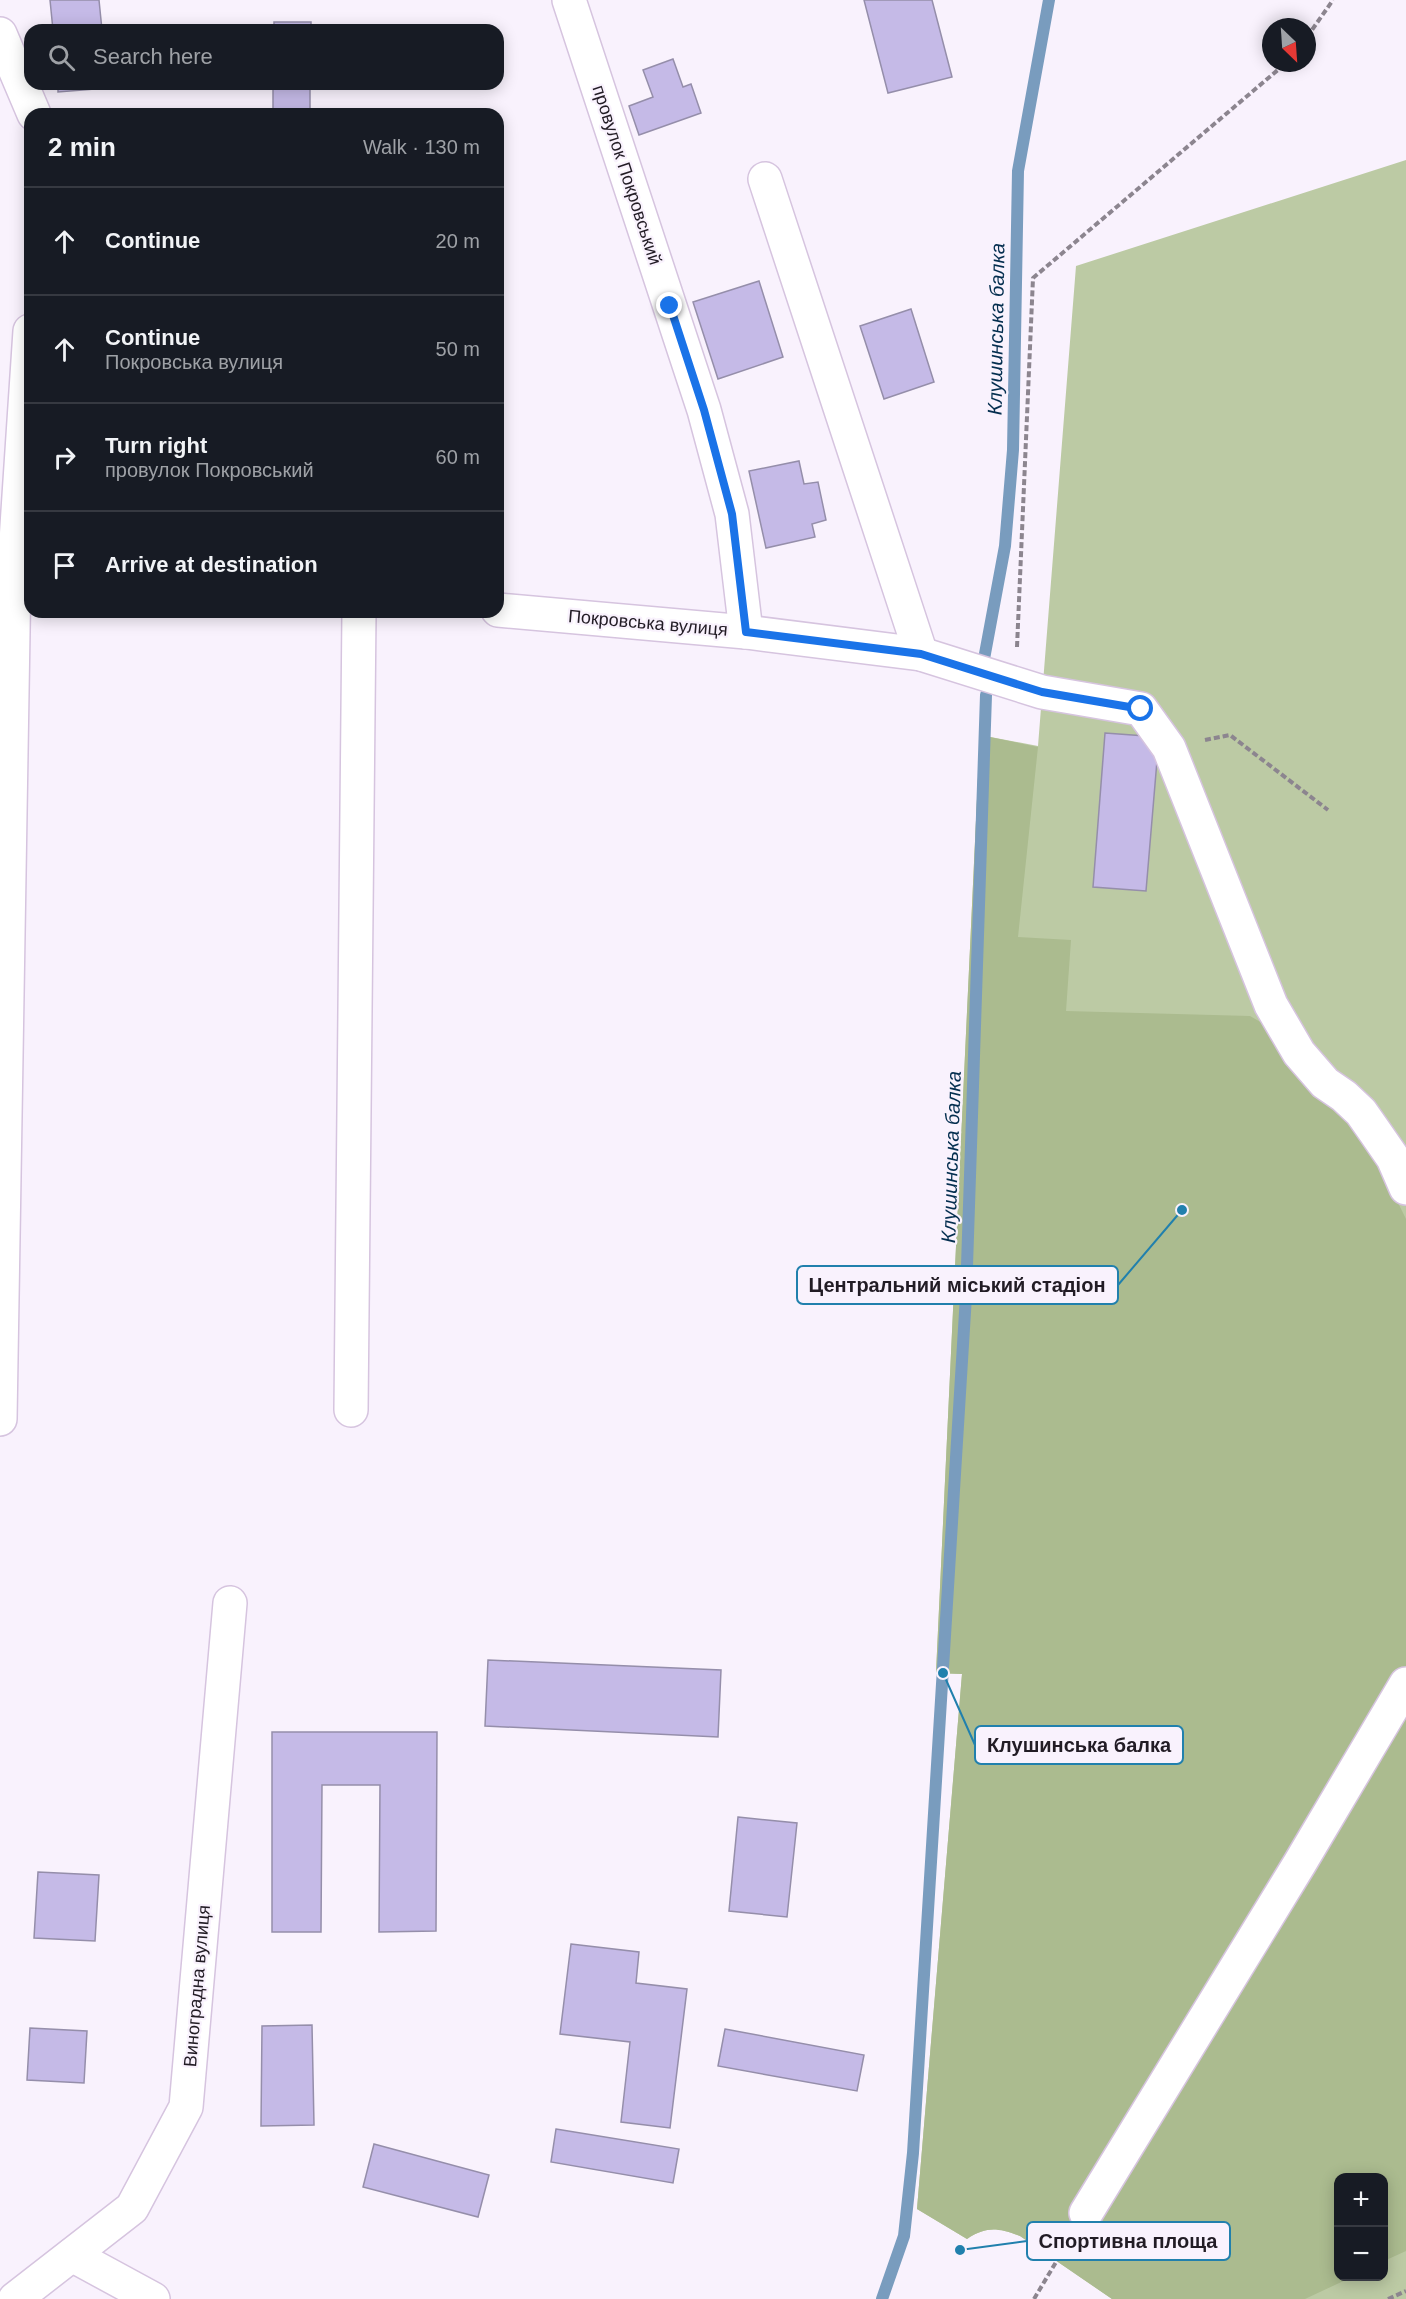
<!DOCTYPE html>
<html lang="en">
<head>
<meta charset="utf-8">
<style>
	body { margin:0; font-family:Arial,sans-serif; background:#20242c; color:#f1f3f6 }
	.controls { position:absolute; right:18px; bottom:18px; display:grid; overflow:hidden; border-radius:12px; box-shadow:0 3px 15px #0003 }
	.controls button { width:54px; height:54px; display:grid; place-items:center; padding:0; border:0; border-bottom:2px solid #363941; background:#171b24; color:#f1f3f6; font:30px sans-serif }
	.compass { position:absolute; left:1262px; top:18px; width:54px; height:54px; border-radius:50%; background:#171b24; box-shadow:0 3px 15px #0003; rotate:155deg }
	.stop { position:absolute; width:18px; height:18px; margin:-14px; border:4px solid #1a73e8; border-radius:50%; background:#fff }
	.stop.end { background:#1a73e8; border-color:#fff; box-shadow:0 2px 6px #0008 }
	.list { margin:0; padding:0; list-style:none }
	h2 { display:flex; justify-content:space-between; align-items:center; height:78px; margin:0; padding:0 24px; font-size:26px }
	h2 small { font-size:20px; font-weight:400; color:#9ea1a6 }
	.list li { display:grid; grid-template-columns:39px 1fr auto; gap:18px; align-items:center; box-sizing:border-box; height:108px; padding:0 24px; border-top:2px solid #363941 }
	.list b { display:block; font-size:22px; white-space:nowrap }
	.list p { margin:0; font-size:20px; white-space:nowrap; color:#9ea1a6 }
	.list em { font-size:20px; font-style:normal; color:#9ea1a6 }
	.icon { flex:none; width:33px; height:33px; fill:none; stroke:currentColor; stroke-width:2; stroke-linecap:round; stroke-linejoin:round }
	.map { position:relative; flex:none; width:1406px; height:2299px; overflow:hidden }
	.search { position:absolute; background:#171b24; box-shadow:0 3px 15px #0003; left:24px; top:24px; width:480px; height:66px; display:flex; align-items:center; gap:15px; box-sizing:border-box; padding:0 21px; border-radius:18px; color:#9ea1a6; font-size:22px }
	.panel { position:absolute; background:#171b24; box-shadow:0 3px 15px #0003; left:24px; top:108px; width:480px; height:510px; border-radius:18px }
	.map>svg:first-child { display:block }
	.green { fill:#bccaa4; fill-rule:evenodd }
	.forest { fill:#abbb8f }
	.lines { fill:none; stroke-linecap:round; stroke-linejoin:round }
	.stream { stroke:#799cbe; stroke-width:12 }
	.building { fill:#c5bae7; stroke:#958eaa; stroke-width:1.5 }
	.minor-casing { stroke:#d6c4df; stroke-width:36 }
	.path { stroke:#8c858f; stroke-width:4; stroke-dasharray:6 3; stroke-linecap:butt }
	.minor { stroke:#fff; stroke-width:33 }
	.route { stroke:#1a73e8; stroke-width:8 }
	.labels { text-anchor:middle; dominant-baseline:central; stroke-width:4.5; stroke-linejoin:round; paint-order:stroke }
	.street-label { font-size:18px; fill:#221c25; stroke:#f9f2fd }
	.water-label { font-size:20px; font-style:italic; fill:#042e4f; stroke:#f9f2fd }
	.leader { fill:none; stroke:#2180ad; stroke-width:2 }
	.callout-dot { fill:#2180ad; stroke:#f9f2fd; stroke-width:2 }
	.callout { fill:#f9f2fd; stroke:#2180ad; stroke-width:2 }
	.callout-label { font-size:20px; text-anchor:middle; font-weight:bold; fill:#221c25 }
</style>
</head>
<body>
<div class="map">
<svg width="1406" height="2299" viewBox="0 0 1406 2299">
	<rect width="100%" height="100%" fill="#f9f2fd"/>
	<path class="green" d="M 1406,160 L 1406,2299 L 1112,2299 L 1020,2236 C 998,2228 987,2226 967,2239 L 917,2209 L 962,1674 L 936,1673 L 980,735 L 1038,746 L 1076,266 ZM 1338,2178 L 1384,2178 L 1384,2276 L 1338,2276 Z"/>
	<path class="forest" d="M 980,735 L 1038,747 L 1018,937 L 1071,940 L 1066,1011 L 1250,1016 L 1269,1027 L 1364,1134 L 1406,1219 L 1406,2251 L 1384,2261 L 1384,2178 L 1338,2178 L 1338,2276 L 1352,2277 L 1305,2299 L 1112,2299 L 1020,2236 C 998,2228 987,2226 967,2239 L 917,2209 L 962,1674 L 936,1673 Z"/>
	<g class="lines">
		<g class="stream">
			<path d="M 984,659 L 1005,546 L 1013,450 L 1018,171 L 1049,0"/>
			<path d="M 882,2299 L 904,2236 L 913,2153 L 966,1296 L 986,695"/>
		</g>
	</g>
	<g class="building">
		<path d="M 50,0 L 99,0 L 102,30 L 53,30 Z"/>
		<path d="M 864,0 L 932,0 L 952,77 L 888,93 Z"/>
		<rect x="274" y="22" width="37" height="8"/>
		<path d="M 673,59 L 683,87 L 691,84 L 701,113 L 639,135 L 629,106 L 653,97 L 643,70 Z"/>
		<path d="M 58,84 L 107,84 L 107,88 L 58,92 Z"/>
		<rect x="273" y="84" width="37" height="30"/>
		<path d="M 759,281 L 783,357 L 718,379 L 693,302 Z"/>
		<path d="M 911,309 L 934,382 L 884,399 L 860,326 Z"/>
		<path d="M 799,461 L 804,484 L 818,482 L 826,520 L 812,524 L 815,537 L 766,548 L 749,471 Z"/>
		<path d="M 1105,733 L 1159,737 L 1146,891 L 1093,887 Z"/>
		<path d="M 488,1660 L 721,1670 L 718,1737 L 485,1726 Z"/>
		<path d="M 272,1732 L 437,1732 L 436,1931 L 379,1932 L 380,1785 L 322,1785 L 321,1932 L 272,1932 Z"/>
		<path d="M 738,1817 L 797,1823 L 787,1917 L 729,1911 Z"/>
		<path d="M 38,1872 L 99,1875 L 95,1941 L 34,1938 Z"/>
		<path d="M 571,1944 L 639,1952 L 636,1983 L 687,1989 L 670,2128 L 621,2122 L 630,2042 L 560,2034 Z"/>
		<path d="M 312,2025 L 314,2125 L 261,2126 L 262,2026 Z"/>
		<path d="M 30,2028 L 87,2031 L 84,2083 L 27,2080 Z"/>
		<path d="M 725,2029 L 864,2055 L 857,2091 L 718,2066 Z"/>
		<path d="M 556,2129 L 679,2149 L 673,2183 L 551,2162 Z"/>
		<path d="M 374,2144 L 489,2175 L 478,2217 L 363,2187 Z"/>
	</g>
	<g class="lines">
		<defs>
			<g id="minor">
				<path d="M 569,0 L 704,410 L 732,514 L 746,632"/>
				<path d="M 0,34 L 34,114"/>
				<path d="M 765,179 L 921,654"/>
				<path d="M 498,610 L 746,632 L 921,654 L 1042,692 L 1141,709 L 1169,748 L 1271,1005 L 1299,1053 L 1325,1083 L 1344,1096 L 1361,1112 L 1375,1132 L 1393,1158 L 1406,1188"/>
				<path d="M 351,1410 L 359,612"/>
				<path d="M 0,1419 L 14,571 L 30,331"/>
				<path d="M 1086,2213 L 1300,1863 L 1406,1684"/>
				<path d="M 72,2255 L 153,2299"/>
				<path d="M 15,2299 L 132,2208 L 186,2107 L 230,1603"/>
			</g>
		</defs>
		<use href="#minor" class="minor-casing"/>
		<g class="path">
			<path d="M 1307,37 L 1333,0"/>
			<path d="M 1017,647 L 1033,278 L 1286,63"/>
			<path d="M 1205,740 L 1230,735 L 1328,810"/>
			<path d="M 1034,2299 L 1068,2242"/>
			<path d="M 1388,2299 L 1406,2291"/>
		</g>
		<use href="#minor" class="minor"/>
	</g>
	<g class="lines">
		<path class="route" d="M 670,306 L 704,410 L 732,514 L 746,632 L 921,654 L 1042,692 L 1141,709"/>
	</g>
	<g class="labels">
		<g class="street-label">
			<text transform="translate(627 175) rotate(72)">провулок Покровський</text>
			<text transform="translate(648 623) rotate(5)">Покровська вулиця</text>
			<text transform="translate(197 1986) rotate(-85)">Виноградна вулиця</text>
		</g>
		<g class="water-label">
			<text transform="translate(996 329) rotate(-89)">Клушинська балка</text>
			<text transform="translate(951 1157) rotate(-88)">Клушинська балка</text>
		</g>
	</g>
	<path class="leader" d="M1182 1210L1118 1285M943 1673L975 1745M960 2250L1027 2241"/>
	<g class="callout-dot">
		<circle cx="1182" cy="1210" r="6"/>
		<circle cx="943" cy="1673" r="6"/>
		<circle cx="960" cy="2250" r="6"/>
	</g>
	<g class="callout">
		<rect x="797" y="1266" width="321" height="38" rx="6"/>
		<rect x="975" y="1726" width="208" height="38" rx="6"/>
		<rect x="1027" y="2222" width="203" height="38" rx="6"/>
	</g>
	<g class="callout-label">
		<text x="957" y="1292">Центральний міський стадіон</text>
		<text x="1079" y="1752">Клушинська балка</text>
		<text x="1128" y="2248">Спортивна площа</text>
	</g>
</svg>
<div class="controls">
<button>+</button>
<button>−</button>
</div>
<svg class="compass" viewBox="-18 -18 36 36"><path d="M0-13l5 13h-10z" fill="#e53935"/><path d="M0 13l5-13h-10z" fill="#9ea1a6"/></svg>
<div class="stop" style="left:1141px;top:709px"></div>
<div class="stop end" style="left:670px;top:306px"></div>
<div class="search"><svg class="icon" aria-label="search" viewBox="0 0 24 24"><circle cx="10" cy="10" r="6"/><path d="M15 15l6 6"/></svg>Search here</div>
<section class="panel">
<h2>2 min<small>Walk · 130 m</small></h2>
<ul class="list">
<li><svg class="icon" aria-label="ahead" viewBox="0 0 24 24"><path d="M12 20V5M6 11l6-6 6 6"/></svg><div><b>Continue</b></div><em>20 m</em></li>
<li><svg class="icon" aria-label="ahead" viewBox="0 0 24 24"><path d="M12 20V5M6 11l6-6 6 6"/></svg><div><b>Continue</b><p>Покровська вулиця</p></div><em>50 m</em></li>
<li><svg class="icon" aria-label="right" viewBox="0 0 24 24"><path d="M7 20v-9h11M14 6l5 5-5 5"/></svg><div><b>Turn right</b><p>провулок Покровський</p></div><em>60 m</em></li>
<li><svg class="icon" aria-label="arrive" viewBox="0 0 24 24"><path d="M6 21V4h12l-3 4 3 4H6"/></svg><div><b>Arrive at destination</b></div></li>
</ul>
</section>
</div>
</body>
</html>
